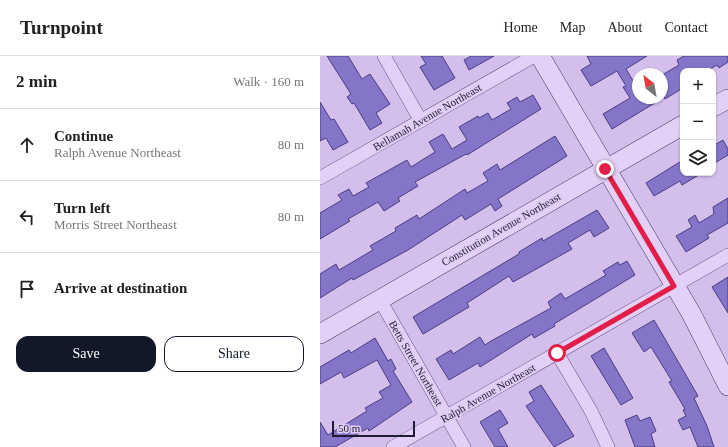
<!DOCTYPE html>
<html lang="en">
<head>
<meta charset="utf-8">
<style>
	body { margin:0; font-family:"Times New Roman",serif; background:#f6f6f6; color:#202124 }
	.controls { position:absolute; right:12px; top:12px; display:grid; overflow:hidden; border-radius:8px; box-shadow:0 1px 3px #0004 }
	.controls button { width:36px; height:36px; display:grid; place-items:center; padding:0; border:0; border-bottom:1px solid #e0e0e0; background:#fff; color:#202124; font:20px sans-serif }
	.compass { position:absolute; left:312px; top:12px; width:36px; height:36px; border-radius:50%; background:#fff; box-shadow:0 1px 3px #0004; rotate:329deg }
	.scale { position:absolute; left:12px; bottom:10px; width:83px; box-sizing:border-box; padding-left:4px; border:2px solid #211c33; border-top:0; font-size:11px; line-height:14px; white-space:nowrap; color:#211c33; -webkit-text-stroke:3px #dfcdf4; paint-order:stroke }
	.stop { position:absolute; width:12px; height:12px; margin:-9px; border:3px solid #e11d48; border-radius:50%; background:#fff }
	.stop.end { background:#e11d48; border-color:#fff; box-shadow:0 1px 4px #0008 }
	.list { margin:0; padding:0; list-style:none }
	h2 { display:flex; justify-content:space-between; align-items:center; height:52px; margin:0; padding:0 16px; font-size:17px }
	h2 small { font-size:13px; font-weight:400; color:#757577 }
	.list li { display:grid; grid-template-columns:26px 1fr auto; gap:12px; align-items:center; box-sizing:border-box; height:72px; padding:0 16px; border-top:1px solid #e0e0e0 }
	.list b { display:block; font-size:15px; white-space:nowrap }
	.list p { margin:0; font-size:13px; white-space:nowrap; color:#757577 }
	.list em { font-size:13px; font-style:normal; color:#757577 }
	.actions { display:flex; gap:8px; padding:12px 16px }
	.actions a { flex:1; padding:9px 0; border:1px solid #111827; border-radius:12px; text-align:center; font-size:14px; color:#111827 }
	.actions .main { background:#111827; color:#fff }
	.icon { flex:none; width:22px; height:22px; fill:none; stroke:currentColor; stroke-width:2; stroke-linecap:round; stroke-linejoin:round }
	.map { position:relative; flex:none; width:408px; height:391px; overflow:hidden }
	header { display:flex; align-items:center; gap:24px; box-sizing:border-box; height:56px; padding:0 20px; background:#fff; border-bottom:1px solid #e0e0e0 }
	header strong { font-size:19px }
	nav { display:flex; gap:22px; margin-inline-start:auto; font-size:14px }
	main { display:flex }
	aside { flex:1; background:#fff }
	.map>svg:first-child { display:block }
	.building { fill:#8475c9; stroke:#493e82 }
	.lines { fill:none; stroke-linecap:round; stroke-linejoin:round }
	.street-casing { stroke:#645783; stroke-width:14 }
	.secondary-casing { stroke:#463b65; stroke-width:20 }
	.street { stroke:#e3d0f7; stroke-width:13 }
	.secondary { stroke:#e3d0f7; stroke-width:19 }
	.route { stroke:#e11d48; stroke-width:5 }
	.labels { text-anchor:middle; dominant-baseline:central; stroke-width:4; stroke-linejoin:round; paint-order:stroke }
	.street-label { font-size:11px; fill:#211c33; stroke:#dfcdf4 }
</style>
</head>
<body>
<header>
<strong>Turnpoint</strong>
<nav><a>Home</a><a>Map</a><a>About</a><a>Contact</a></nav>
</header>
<main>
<aside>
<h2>2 min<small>Walk · 160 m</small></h2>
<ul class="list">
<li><svg class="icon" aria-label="ahead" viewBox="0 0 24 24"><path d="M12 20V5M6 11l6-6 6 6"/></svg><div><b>Continue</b><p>Ralph Avenue Northeast</p></div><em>80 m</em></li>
<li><svg class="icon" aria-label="left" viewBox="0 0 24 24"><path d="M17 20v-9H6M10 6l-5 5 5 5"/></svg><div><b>Turn left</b><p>Morris Street Northeast</p></div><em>80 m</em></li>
<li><svg class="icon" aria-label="arrive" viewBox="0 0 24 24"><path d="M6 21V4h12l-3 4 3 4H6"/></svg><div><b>Arrive at destination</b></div></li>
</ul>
<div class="actions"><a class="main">Save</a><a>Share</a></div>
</aside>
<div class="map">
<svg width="408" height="391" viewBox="0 0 408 391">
	<rect width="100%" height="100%" fill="#d3beec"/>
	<g class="building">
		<path d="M 7,0 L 28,0 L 42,23 L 50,18 L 70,48 L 56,57 L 62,67 L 50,74 L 34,47 L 32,48 L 27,41 L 31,38 Z"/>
		<path d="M 101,0 L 122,0 L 135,22 L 114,34 L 100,11 L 106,8 Z"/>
		<path d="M 151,0 L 174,0 L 149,14 L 144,4 Z"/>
		<path d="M 267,0 L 327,0 L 306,13 L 318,33 L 318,42 L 343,42 L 292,73 L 283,58 L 310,42 L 303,31 L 306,30 L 297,15 L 271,30 L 261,14 L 271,8 Z"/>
		<path d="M 364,0 L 408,0 L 408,6 L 399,12 L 397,9 L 387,15 L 363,15 L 363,32 L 345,43 L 342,38 L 342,19 L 359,9 L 357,4 Z"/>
		<path d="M 213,39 L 221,53 L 147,99 L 146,98 L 95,126 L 98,130 L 78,142 L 80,145 L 64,155 L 58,146 L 28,163 L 30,165 L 0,183 L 0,157 L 22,144 L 18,139 L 29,133 L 33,140 L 49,131 L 46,127 L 87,104 L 91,111 L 115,96 L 109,86 L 123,78 L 132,93 L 147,84 L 139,71 L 158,60 L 159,62 L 168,57 L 172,64 L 191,53 L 187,47 L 197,41 L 200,46 Z"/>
		<path d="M 0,46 L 11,64 L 14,63 L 28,86 L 13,94 L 6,82 L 0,85 Z"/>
		<path d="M 235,80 L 247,100 L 178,143 L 182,150 L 175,155 L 171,148 L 145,164 L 142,159 L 88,194 L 33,224 L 32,222 L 0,242 L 0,218 L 16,208 L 19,214 L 53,194 L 50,190 L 76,175 L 75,172 L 97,159 L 99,163 L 145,133 L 147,137 L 168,125 L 163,117 L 177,108 L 180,114 Z"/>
		<path d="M 403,84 L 408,93 L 408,99 L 393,108 L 393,90 Z"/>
		<path d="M 363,104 L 363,117 L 382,117 L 362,129 L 360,125 L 334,140 L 326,127 Z"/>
		<path d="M 408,142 L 408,167 L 387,179 L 389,182 L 366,196 L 356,180 L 372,171 L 368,164 L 375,159 L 379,167 L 394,158 L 393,151 Z"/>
		<path d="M 277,154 L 289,172 L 274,181 L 270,174 L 248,187 L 252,193 L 193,226 L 189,220 L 147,247 L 149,251 L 103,278 L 93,261 L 199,198 L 199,196 L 222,182 L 223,185 Z"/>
		<path d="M 307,205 L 315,219 L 234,268 L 235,270 L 214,282 L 212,278 L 160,311 L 158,307 L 129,324 L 116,303 L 131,294 L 133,298 L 160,281 L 165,289 L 171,285 L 231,252 L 228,246 L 241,237 L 245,243 L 286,219 L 283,215 L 298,206 L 300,209 Z"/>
		<path d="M 408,221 L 408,257 L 392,231 Z"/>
		<path d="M 334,264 L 378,340 L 374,342 L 387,370 L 394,391 L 378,391 L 370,371 L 363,374 L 358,364 L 366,360 L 363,354 L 365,353 L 349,326 L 352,325 L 331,291 L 324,296 L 312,277 Z"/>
		<path d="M 55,282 L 68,305 L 71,303 L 76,313 L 73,315 L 92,346 L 49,375 L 48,372 L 15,391 L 0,391 L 0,366 L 8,379 L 47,355 L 45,352 L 63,342 L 59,336 L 71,329 L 57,304 L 24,322 L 21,316 L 0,328 L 0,311 L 29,294 L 31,297 Z"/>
		<path d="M 284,292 L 313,342 L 301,349 L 271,300 Z"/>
		<path d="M 221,329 L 254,380 L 234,391 L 206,350 L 214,345 L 209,336 Z"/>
		<path d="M 180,354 L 188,367 L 178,373 L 188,391 L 175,391 L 160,366 Z"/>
		<path d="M 317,359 L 320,365 L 330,361 L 336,375 L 331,378 L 335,391 L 315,391 L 305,364 Z"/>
	</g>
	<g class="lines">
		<defs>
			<g id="street">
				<path d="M 64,0 L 101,65"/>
				<path d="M 0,122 L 214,0"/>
				<path d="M 60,244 L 144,391"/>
				<path d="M 237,297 L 271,355 L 288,391"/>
				<path d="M 73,391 L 408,199"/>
			</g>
			<g id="secondary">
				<path d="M 220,0 L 371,257 L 408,330"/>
				<path d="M 393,51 L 408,43"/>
				<path d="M 0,278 L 363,69"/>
			</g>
		</defs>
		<use href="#street" class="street-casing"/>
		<use href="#secondary" class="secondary-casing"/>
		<use href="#street" class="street"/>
		<use href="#secondary" class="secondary"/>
	</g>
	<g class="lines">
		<path class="route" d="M 237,297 L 354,230 L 285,113"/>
	</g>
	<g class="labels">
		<g class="street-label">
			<text transform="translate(107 61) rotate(-30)">Bellamah Avenue Northeast</text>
			<text transform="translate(181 173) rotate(-30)">Constitution Avenue Northeast</text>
			<text transform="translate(96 307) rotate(60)">Betts Street Northeast</text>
			<text transform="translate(168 337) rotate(-30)">Ralph Avenue Northeast</text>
		</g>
	</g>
</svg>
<div class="controls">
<button>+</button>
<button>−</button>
<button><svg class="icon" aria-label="layers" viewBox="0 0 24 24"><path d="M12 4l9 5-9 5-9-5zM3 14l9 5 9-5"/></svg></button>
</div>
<svg class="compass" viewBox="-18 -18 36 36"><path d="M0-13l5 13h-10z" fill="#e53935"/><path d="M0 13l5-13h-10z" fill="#757577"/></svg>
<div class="scale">50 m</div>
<div class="stop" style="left:237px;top:297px"></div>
<div class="stop end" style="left:285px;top:113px"></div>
</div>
</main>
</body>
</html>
